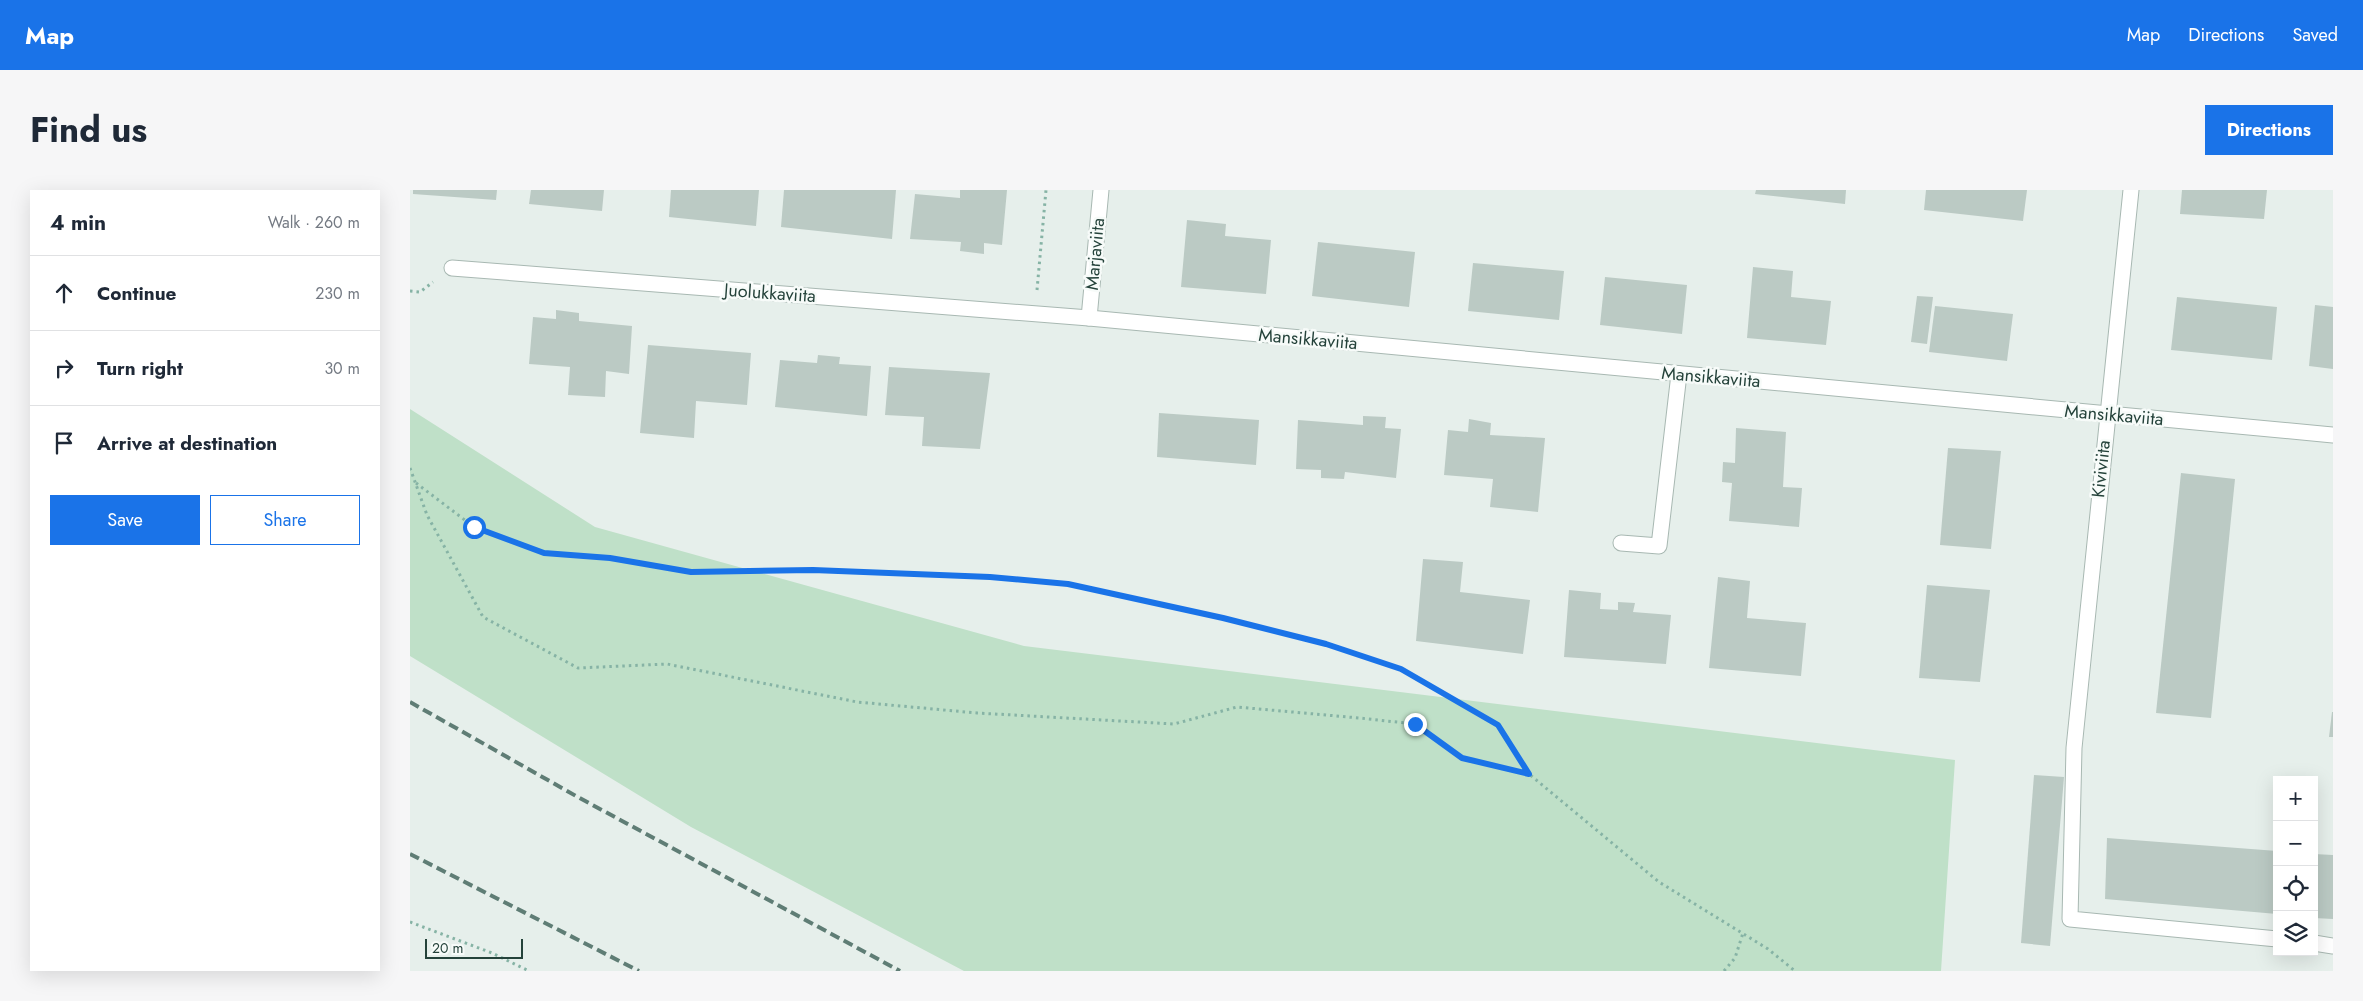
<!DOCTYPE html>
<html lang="en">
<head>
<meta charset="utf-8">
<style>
	body { margin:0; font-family:Jost,sans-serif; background:#f6f6f7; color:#1f2937 }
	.controls { position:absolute; right:15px; bottom:15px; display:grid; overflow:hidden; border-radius:0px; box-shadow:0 5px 20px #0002 }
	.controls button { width:45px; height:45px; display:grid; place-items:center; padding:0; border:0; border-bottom:1px solid #e0e1e3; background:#fff; color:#1f2937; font:25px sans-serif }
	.scale { position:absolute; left:15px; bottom:12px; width:98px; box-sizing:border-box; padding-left:5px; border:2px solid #24423a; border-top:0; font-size:14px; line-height:18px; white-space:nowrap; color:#24423a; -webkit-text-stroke:4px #f7fbf9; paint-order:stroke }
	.stop { position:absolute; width:15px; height:15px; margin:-11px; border:4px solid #1a73e8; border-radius:50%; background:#fff }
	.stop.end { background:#1a73e8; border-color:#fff; box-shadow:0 1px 5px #0008 }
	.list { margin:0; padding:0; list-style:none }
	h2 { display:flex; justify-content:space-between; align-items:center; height:65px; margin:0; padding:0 20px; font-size:21px }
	h2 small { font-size:16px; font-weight:400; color:#747a83 }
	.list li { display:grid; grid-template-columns:32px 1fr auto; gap:15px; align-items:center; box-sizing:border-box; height:75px; padding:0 20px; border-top:1px solid #e0e1e3 }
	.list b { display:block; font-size:19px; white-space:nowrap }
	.list em { font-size:16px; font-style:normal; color:#747a83 }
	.actions { display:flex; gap:10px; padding:15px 20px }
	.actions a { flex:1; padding:11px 0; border:1px solid #1a73e8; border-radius:0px; text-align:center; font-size:18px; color:#1a73e8 }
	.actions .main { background:#1a73e8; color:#fff }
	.icon { flex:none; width:28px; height:28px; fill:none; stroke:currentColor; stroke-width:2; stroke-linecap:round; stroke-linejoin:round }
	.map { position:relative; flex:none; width:1923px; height:781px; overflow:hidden; border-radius:0px }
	header { display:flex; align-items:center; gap:30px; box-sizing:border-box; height:70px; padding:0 25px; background:#1a73e8; color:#fff }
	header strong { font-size:24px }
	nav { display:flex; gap:28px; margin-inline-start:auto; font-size:18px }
	.intro { display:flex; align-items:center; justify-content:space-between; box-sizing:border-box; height:120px; padding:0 30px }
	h1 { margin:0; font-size:35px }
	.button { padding:12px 22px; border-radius:0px; background:#1a73e8; color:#fff; font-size:18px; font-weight:700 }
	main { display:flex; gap:30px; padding:0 30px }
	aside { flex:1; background:#fff; border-radius:0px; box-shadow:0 5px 20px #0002 }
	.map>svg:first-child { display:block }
	.green { fill:#bfe0c8 }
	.building { fill:#bbcac4 }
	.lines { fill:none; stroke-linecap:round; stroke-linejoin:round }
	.minor-casing { stroke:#a8b8b2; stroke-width:17 }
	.path { stroke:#86b3a5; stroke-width:3; stroke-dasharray:2.5 4; stroke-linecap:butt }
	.minor { stroke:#fff; stroke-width:15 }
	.rail { stroke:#5f7d75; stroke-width:4; stroke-dasharray:10 5; stroke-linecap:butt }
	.route { stroke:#1a73e8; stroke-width:6 }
	.labels { text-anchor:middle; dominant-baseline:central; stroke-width:5; stroke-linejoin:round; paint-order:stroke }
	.street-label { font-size:18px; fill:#24423a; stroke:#f7fbf9 }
</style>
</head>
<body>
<header>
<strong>Map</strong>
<nav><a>Map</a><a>Directions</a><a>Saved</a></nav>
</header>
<div class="intro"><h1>Find us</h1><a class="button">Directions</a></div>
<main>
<aside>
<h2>4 min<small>Walk · 260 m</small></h2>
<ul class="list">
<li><svg class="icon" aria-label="ahead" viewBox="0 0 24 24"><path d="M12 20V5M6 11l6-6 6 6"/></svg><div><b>Continue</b></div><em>230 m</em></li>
<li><svg class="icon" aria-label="right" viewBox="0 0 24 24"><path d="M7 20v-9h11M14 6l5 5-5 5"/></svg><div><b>Turn right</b></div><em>30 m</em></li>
<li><svg class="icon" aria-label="arrive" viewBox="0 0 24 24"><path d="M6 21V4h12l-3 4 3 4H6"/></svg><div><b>Arrive at destination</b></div></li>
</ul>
<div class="actions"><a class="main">Save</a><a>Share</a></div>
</aside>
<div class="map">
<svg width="1923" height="781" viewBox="0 0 1923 781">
	<rect width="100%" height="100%" fill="#e6efeb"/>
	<path class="green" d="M 0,219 L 185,337 L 614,456 L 1545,570 L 1531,781 L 554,781 L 281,637 L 0,466 Z"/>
	<g class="building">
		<path d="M 3,0 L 87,0 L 86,10 L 3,4 Z"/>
		<path d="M 121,0 L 194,0 L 192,21 L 119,14 Z"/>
		<path d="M 261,0 L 349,0 L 346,36 L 259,27 Z"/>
		<path d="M 374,0 L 486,0 L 482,49 L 371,37 Z"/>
		<path d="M 550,0 L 597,0 L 592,55 L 574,53 L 574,64 L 550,61 L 551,52 L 500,49 L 505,4 L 550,8 Z"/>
		<path d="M 1346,0 L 1436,0 L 1435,14 L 1345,4 Z"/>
		<path d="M 1516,0 L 1617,0 L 1613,31 L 1514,20 Z"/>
		<path d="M 1772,0 L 1857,0 L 1854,29 L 1770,24 Z"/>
		<path d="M 777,30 L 816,34 L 815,46 L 861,50 L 856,104 L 771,97 Z"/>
		<path d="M 908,52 L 1005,62 L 999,117 L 902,106 Z"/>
		<path d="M 1063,73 L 1154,81 L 1149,130 L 1058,121 Z"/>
		<path d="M 1343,77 L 1383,81 L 1381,107 L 1421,111 L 1416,155 L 1337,148 Z"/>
		<path d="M 1195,87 L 1277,95 L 1272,144 L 1190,135 Z"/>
		<path d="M 1507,106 L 1523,107 L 1517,154 L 1501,152 Z"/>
		<path d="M 1767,107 L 1867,117 L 1862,170 L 1761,160 Z"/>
		<path d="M 1905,115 L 1923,117 L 1923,179 L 1899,176 Z"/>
		<path d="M 1525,116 L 1603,124 L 1597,171 L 1519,162 Z"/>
		<path d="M 146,120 L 169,123 L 169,131 L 222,136 L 219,184 L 196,181 L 195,207 L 158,205 L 160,177 L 119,174 L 123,127 L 146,129 Z"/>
		<path d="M 238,155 L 341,163 L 337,215 L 286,211 L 284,248 L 230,243 Z"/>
		<path d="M 408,165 L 430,167 L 429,174 L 461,176 L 457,226 L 365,217 L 370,170 L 407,173 Z"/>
		<path d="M 479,177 L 580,183 L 570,259 L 512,256 L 514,227 L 475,225 Z"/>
		<path d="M 749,223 L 849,230 L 846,275 L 747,267 Z"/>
		<path d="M 953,226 L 976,227 L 975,238 L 991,239 L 986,288 L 935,282 L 934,289 L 911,288 L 911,280 L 886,279 L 888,230 L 953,235 Z"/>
		<path d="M 1059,229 L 1081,233 L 1080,245 L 1135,248 L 1128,322 L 1080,317 L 1083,289 L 1034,285 L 1038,240 L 1058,242 Z"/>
		<path d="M 1326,238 L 1376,242 L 1373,297 L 1392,298 L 1389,337 L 1319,331 L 1322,293 L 1312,292 L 1313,272 L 1325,273 Z"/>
		<path d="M 1538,258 L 1591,261 L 1581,359 L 1530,355 Z"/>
		<path d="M 1771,283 L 1825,289 L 1801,528 L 1746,523 Z"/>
		<path d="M 1013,369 L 1053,372 L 1050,402 L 1120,410 L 1113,464 L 1006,451 Z"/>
		<path d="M 1308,387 L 1340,391 L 1337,428 L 1396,433 L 1391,486 L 1299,478 Z"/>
		<path d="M 1517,395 L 1580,400 L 1570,492 L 1509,488 Z"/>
		<path d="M 1159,400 L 1191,403 L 1190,419 L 1208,420 L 1208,412 L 1225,413 L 1223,422 L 1261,425 L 1256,474 L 1154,467 Z"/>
		<path d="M 1922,522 L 1923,522 L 1923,547 L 1919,547 Z"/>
		<path d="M 1624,585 L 1654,587 L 1640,756 L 1611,753 Z"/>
		<path d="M 1697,648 L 1867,661 L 1867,724 L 1695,709 Z"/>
		<path d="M 1904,664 L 1923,665 L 1923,729 L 1904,728 Z"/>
	</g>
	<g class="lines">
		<defs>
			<g id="minor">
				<path d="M 1721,0 L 1664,558 L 1660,729 L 1867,749"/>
				<path d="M 42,78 L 679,128 L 1923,245"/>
				<path d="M 679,128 L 691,0"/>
				<path d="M 1211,353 L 1249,356 L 1269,184"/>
				<path d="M 1904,753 L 1923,756"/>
			</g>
		</defs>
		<use href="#minor" class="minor-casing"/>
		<g class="path">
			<path d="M 627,100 L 636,0"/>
			<path d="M 0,101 L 10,102 L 23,92"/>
			<path d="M 0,278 L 17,325 L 73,427 L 168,478 L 257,474 L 447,512 L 567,523 L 764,534 L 827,517 L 949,528 L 1005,534 L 1053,568 L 1118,584"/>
			<path d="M 6,293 L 64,337 L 134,363 L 199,368 L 281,382 L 403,380 L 580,387 L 658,394 L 813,428 L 916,453 L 991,479 L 1088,535 L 1119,584 L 1249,692 L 1358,759 L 1385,781"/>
			<path d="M 0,732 L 82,763 L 119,781"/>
			<path d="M 1314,781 L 1325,768 L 1333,743"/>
		</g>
		<use href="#minor" class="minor"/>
		<g class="rail">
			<path d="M 0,512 L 166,606 L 490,781"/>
			<path d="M 0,664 L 229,781"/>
		</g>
	</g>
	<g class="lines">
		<path class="route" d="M 64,337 L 134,363 L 200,368 L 281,382 L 403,380 L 580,387 L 658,394 L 813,428 L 916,454 L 991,479 L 1088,535 L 1119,584 L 1052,568 L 1005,534"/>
	</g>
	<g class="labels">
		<g class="street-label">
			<text transform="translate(685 64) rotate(-85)">Marjaviita</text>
			<text transform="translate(360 103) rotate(4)">Juolukkaviita</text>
			<text transform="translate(898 149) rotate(5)">Mansikkaviita</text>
			<text transform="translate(1301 187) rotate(5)">Mansikkaviita</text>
			<text transform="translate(1704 225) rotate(5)">Mansikkaviita</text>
			<text transform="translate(1691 279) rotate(-84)">Kiviviita</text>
		</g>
	</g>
</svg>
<div class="controls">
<button>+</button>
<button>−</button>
<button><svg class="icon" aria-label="locate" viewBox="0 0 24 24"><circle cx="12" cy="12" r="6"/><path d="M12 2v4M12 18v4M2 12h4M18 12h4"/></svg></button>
<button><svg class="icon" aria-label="layers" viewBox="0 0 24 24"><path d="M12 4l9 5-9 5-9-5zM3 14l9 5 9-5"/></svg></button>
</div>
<div class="scale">20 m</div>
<div class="stop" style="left:64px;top:337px"></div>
<div class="stop end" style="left:1005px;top:534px"></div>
</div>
</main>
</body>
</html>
